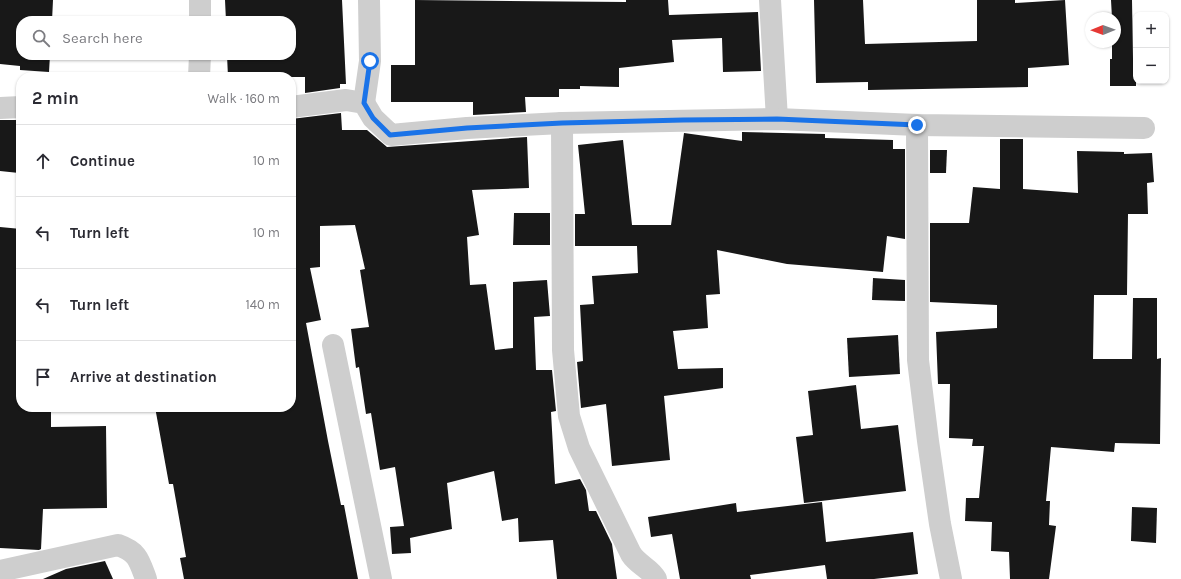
<!DOCTYPE html>
<html lang="en">
<head>
<meta charset="utf-8">
<style>
	body { margin:0; font-family:Karla,sans-serif; background:#f7f7f7; color:#2b2b33 }
	.controls { position:absolute; right:12px; top:12px; display:grid; overflow:hidden; border-radius:8px; box-shadow:0 1px 3px #0004 }
	.controls button { width:36px; height:36px; display:grid; place-items:center; padding:0; border:0; border-bottom:1px solid #e1e1e2; background:#fff; color:#2b2b33; font:20px sans-serif }
	.compass { position:absolute; left:1085px; top:12px; width:36px; height:36px; border-radius:50%; background:#fff; box-shadow:0 1px 3px #0004; rotate:269deg }
	.stop { position:absolute; width:12px; height:12px; margin:-9px; border:3px solid #1a73e8; border-radius:50%; background:#fff }
	.stop.end { background:#1a73e8; border-color:#fff; box-shadow:0 1px 4px #0008 }
	.list { margin:0; padding:0; list-style:none }
	h2 { display:flex; justify-content:space-between; align-items:center; height:52px; margin:0; padding:0 16px; font-size:17px }
	h2 small { font-size:13px; font-weight:400; color:#7c7c81 }
	.list li { display:grid; grid-template-columns:26px 1fr auto; gap:12px; align-items:center; box-sizing:border-box; height:72px; padding:0 16px; border-top:1px solid #e1e1e2 }
	.list b { display:block; font-size:15px; white-space:nowrap }
	.list em { font-size:13px; font-style:normal; color:#7c7c81 }
	.icon { flex:none; width:22px; height:22px; fill:none; stroke:currentColor; stroke-width:2; stroke-linecap:round; stroke-linejoin:round }
	.map { position:relative; flex:none; width:1181px; height:579px; overflow:hidden }
	.search { position:absolute; background:#fff; box-shadow:0 1px 3px #0004; left:16px; top:16px; width:280px; height:44px; display:flex; align-items:center; gap:10px; box-sizing:border-box; padding:0 14px; border-radius:16px; color:#7c7c81; font-size:15px }
	.panel { position:absolute; background:#fff; box-shadow:0 1px 3px #0004; left:16px; top:72px; width:280px; height:340px; border-radius:16px }
	.map>svg:first-child { display:block }
	.building { fill:#181818 }
	.lines { fill:none; stroke-linecap:round; stroke-linejoin:round }
	.street { stroke:#cecece; stroke-width:22 }
	.route { stroke:#1a73e8; stroke-width:5 }
</style>
</head>
<body>
<div class="map">
<svg width="1181" height="579" viewBox="0 0 1181 579">
	<rect width="100%" height="100%" fill="#fff"/>
	<g class="building">
		<path d="M 0,0 L 53,0 L 52,21 L 21,21 L 21,55 L 50,55 L 49,72 L 20,70 L 20,66 L 0,64 Z"/>
		<path d="M 225,0 L 342,0 L 346,84 L 340,84 L 340,88 L 305,93 L 305,77 L 228,77 L 227,55 L 291,55 L 291,21 L 226,21 Z"/>
		<path d="M 415,0 L 626,2 L 626,0 L 668,0 L 669,15 L 758,12 L 761,71 L 723,72 L 722,38 L 672,40 L 674,62 L 619,68 L 619,87 L 580,86 L 580,89 L 559,89 L 559,97 L 525,97 L 526,112 L 473,115 L 473,102 L 391,102 L 391,65 L 415,65 Z"/>
		<path d="M 814,0 L 863,0 L 865,44 L 977,41 L 977,0 L 1015,0 L 1015,3 L 1065,0 L 1069,65 L 1028,68 L 1028,87 L 868,90 L 868,82 L 816,83 Z"/>
		<path d="M 1111,0 L 1132,0 L 1133,59 L 1136,59 L 1136,86 L 1110,86 L 1110,59 L 1112,59 L 1112,42 L 1115,42 L 1115,18 L 1112,18 Z"/>
		<path d="M 341,113 L 342,130 L 367,130 L 387,147 L 527,137 L 529,188 L 472,190 L 479,235 L 467,237 L 470,285 L 486,284 L 495,350 L 513,348 L 513,282 L 547,280 L 550,316 L 534,317 L 536,370 L 552,370 L 556,411 L 551,412 L 555,484 L 580,479 L 586,490 L 589,511 L 596,511 L 612,544 L 617,579 L 557,579 L 553,540 L 519,542 L 518,518 L 502,521 L 494,471 L 447,483 L 452,529 L 410,538 L 411,553 L 392,554 L 390,527 L 404,526 L 395,467 L 380,470 L 371,413 L 366,414 L 359,367 L 356,368 L 351,329 L 369,327 L 360,270 L 365,269 L 355,225 L 320,226 L 320,267 L 310,268 L 321,320 L 306,323 L 328,441 L 341,505 L 344,505 L 358,579 L 184,579 L 180,558 L 186,557 L 173,484 L 169,484 L 155,407 L 291,407 L 291,119 Z"/>
		<path d="M 0,120 L 21,120 L 19,173 L 0,171 Z"/>
		<path d="M 742,132 L 825,134 L 825,138 L 893,140 L 893,149 L 905,149 L 905,239 L 887,236 L 883,272 L 787,264 L 717,250 L 720,294 L 706,295 L 708,328 L 673,331 L 678,369 L 723,368 L 723,388 L 664,396 L 670,460 L 612,466 L 606,404 L 581,408 L 577,362 L 583,361 L 580,305 L 594,304 L 592,276 L 638,273 L 637,246 L 575,246 L 575,214 L 585,214 L 578,145 L 623,140 L 632,225 L 671,225 L 684,133 L 742,141 Z"/>
		<path d="M 1000,139 L 1023,139 L 1023,189 L 1078,193 L 1077,151 L 1124,152 L 1124,154 L 1152,153 L 1154,182 L 1147,183 L 1148,214 L 1128,214 L 1127,295 L 1094,295 L 1093,359 L 1132,359 L 1133,298 L 1157,298 L 1157,359 L 1161,358 L 1160,444 L 1115,443 L 1114,452 L 1051,447 L 1046,501 L 1050,501 L 1049,525 L 1056,526 L 1049,579 L 1010,579 L 1009,552 L 991,551 L 992,522 L 965,521 L 966,498 L 979,498 L 984,446 L 972,446 L 973,439 L 949,438 L 950,384 L 938,384 L 936,332 L 997,328 L 997,305 L 930,302 L 930,223 L 969,223 L 973,187 L 1000,189 Z"/>
		<path d="M 930,150 L 947,150 L 946,173 L 930,173 Z"/>
		<path d="M 514,213 L 550,213 L 550,245 L 513,245 Z"/>
		<path d="M 0,227 L 21,229 L 21,407 L 51,407 L 51,427 L 106,426 L 107,508 L 43,509 L 41,549 L 39,550 L 0,548 Z"/>
		<path d="M 873,278 L 905,280 L 905,301 L 872,300 Z"/>
		<path d="M 898,335 L 900,374 L 849,377 L 847,338 Z"/>
		<path d="M 856,385 L 861,429 L 898,425 L 906,491 L 804,503 L 796,437 L 813,435 L 808,391 Z"/>
		<path d="M 822,502 L 826,542 L 913,532 L 918,574 L 874,579 L 827,579 L 825,565 L 750,575 L 751,579 L 680,579 L 672,534 L 651,537 L 648,517 L 736,503 L 737,512 Z"/>
		<path d="M 1132,507 L 1157,508 L 1156,543 L 1131,541 Z"/>
		<path d="M 105,561 L 113,579 L 43,579 L 66,569 Z"/>
	</g>
	<g class="lines">
		<g class="street">
			<path d="M 770,0 L 777,119"/>
			<path d="M 200,21 L 200,0"/>
			<path d="M 199,77 L 200,55"/>
			<path d="M 364,103 L 370,61 L 369,0"/>
			<path d="M 291,107 L 346,100 L 364,103 L 373,118 L 391,135 L 467,128 L 562,123 L 777,119 L 917,125 L 1144,128"/>
			<path d="M 0,108 L 21,107"/>
			<path d="M 562,123 L 563,350 L 569,416 L 579,448 L 631,554 C 638,565 650,568 656,579"/>
			<path d="M 917,125 L 918,360 L 928,441 L 940,524 L 951,579"/>
			<path d="M 333,345 L 381,579"/>
			<path d="M 0,571 L 118,545 C 138,552 139,560 146,579"/>
		</g>
	</g>
	<g class="lines">
		<path class="route" d="M 370,61 L 364,103 L 373,118 L 390,135 L 467,128 L 562,123 L 683,120 L 777,119 L 917,125"/>
	</g>
</svg>
<div class="controls">
<button>+</button>
<button>−</button>
</div>
<svg class="compass" viewBox="-18 -18 36 36"><path d="M0-13l5 13h-10z" fill="#e53935"/><path d="M0 13l5-13h-10z" fill="#7c7c81"/></svg>
<div class="stop" style="left:370px;top:61px"></div>
<div class="stop end" style="left:917px;top:125px"></div>
<div class="search"><svg class="icon" aria-label="search" viewBox="0 0 24 24"><circle cx="10" cy="10" r="6"/><path d="M15 15l6 6"/></svg>Search here</div>
<section class="panel">
<h2>2 min<small>Walk · 160 m</small></h2>
<ul class="list">
<li><svg class="icon" aria-label="ahead" viewBox="0 0 24 24"><path d="M12 20V5M6 11l6-6 6 6"/></svg><div><b>Continue</b></div><em>10 m</em></li>
<li><svg class="icon" aria-label="left" viewBox="0 0 24 24"><path d="M17 20v-9H6M10 6l-5 5 5 5"/></svg><div><b>Turn left</b></div><em>10 m</em></li>
<li><svg class="icon" aria-label="left" viewBox="0 0 24 24"><path d="M17 20v-9H6M10 6l-5 5 5 5"/></svg><div><b>Turn left</b></div><em>140 m</em></li>
<li><svg class="icon" aria-label="arrive" viewBox="0 0 24 24"><path d="M6 21V4h12l-3 4 3 4H6"/></svg><div><b>Arrive at destination</b></div></li>
</ul>
</section>
</div>
</body>
</html>
